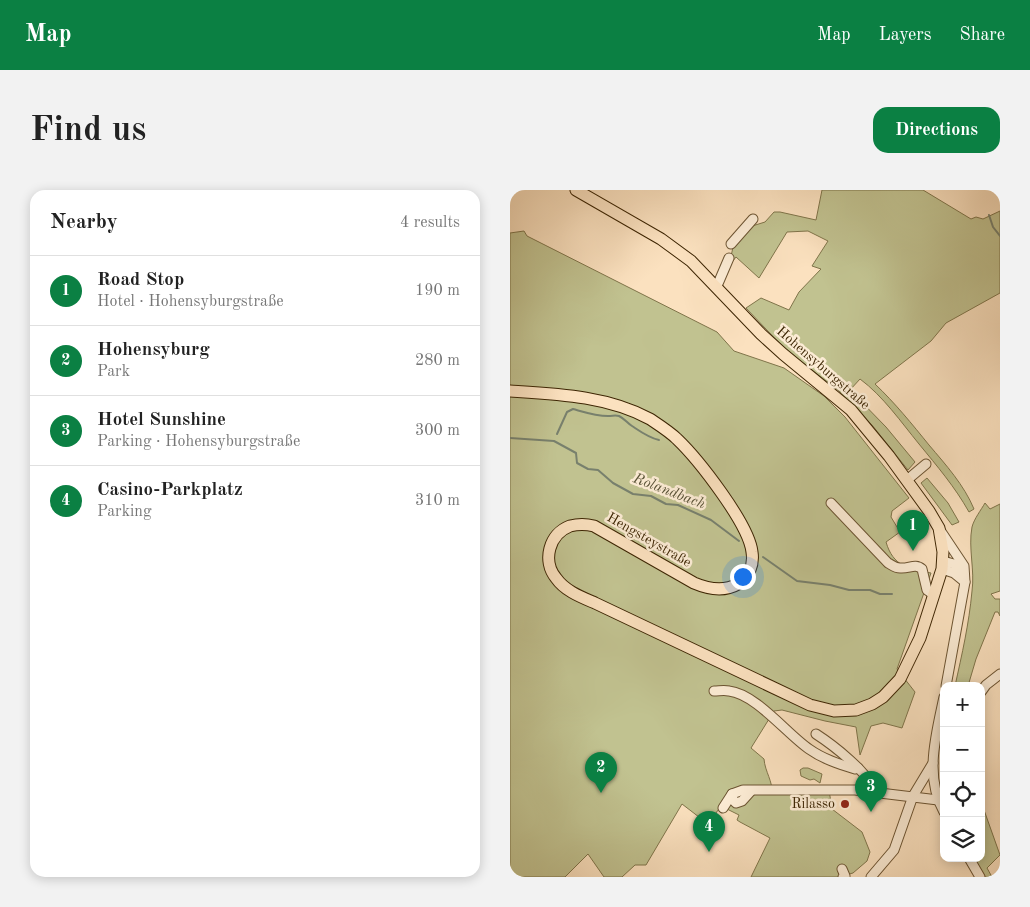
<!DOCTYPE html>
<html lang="en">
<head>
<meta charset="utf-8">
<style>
	body { margin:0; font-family:"Old Standard TT",serif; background:#f2f2f2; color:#222 }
	.controls { position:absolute; right:15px; bottom:15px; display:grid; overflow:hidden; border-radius:10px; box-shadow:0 2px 12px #0003 }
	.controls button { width:45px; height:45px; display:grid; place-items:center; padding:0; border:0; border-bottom:1px solid #e0e0e0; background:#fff; color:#222; font:25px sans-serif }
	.you { position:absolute; left:232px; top:386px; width:18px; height:18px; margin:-12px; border:4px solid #fff; border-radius:50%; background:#1a73e8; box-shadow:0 0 0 8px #1a73e833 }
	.badge { display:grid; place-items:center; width:32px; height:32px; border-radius:50%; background:#0b8043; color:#fff; font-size:16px; font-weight:700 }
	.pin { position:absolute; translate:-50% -41px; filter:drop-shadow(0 1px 2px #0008) }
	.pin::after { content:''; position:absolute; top:26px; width:18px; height:15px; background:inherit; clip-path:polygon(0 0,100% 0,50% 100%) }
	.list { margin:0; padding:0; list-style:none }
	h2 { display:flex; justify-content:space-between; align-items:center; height:65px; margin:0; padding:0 20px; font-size:21px }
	h2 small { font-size:16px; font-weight:400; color:#767676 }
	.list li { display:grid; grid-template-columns:32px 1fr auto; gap:15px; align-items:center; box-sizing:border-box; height:70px; padding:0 20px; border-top:1px solid #e0e0e0 }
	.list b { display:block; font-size:19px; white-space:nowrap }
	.list p { margin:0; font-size:16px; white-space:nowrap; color:#767676 }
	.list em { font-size:16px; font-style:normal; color:#767676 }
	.icon { flex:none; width:28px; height:28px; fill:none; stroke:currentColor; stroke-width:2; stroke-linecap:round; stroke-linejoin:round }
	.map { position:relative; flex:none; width:490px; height:687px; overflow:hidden; border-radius:15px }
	header { display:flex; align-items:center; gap:30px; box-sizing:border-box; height:70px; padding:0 25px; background:#0b8043; color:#fff }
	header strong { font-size:24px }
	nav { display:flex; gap:28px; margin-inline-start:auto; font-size:18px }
	.intro { display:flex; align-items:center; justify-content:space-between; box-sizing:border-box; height:120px; padding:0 30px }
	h1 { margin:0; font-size:35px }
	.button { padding:12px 22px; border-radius:15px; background:#0b8043; color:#fff; font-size:18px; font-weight:700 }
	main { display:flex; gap:30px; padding:0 30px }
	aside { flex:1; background:#fff; border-radius:15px; box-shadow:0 2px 12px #0003 }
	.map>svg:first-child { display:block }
	.green { fill:#c1c290; stroke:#7f744a }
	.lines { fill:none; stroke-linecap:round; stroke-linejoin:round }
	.stream { stroke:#78806d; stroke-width:2 }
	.minor-casing { stroke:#6c5432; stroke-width:11 }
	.major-casing { stroke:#3d2503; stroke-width:13 }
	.minor { stroke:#fcecd5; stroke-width:9 }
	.major { stroke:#fbe1bf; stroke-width:11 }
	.poi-dot { fill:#8f2418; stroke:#fcecd5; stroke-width:2 }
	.labels { text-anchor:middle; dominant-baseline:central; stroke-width:5; stroke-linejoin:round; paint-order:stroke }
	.street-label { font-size:14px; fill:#3d2503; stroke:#fcecd5 }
	.poi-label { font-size:14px; fill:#3d2503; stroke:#fcecd5; text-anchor:end }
	.water-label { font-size:15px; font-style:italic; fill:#5a5338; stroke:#fcecd5 }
</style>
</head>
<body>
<header>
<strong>Map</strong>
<nav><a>Map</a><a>Layers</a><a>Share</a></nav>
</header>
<div class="intro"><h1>Find us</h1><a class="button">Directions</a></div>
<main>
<aside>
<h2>Nearby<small>4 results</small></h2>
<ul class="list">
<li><span class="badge">1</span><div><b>Road Stop</b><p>Hotel · Hohensyburgstraße</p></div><em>190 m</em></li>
<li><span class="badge">2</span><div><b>Hohensyburg</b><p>Park</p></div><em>280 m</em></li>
<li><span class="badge">3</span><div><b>Hotel Sunshine</b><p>Parking · Hohensyburgstraße</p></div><em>300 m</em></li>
<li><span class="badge">4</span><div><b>Casino-Parkplatz</b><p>Parking</p></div><em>310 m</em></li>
</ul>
</aside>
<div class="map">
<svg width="490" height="687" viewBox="0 0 490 687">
	<rect width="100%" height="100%" fill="#fbe1bf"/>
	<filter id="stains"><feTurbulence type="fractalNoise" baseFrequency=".004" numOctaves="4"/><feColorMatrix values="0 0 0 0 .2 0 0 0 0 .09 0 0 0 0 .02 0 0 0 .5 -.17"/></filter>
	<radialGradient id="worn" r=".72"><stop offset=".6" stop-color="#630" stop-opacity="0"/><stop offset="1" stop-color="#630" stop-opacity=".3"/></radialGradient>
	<g class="green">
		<path d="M 312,0 L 413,0 L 461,29 L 466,27 L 473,29 L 490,21 L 490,103 L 436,133 L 421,151 L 365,194 C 385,213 402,234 419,255 C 436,275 454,295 464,319 L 459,322 C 445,297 427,276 409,254 C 391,232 373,206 350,189 L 340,200 L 376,237 L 405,272 L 398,280 L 362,235 L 329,201 L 275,159 L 236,118 L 251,108 L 279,120 L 289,102 L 311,79 L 302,76 L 318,51 L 298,41 L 277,42 L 249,88 L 226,67 L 219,76 L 223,57 L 239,37 L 255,32 L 264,22 L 270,22 L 306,30 Z"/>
		<path d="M 14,41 L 17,46 L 207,142 L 224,161 L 274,178 L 314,206 L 335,227 L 399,308 L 382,321 L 381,327 L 390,342 L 376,352 C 383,376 398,379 421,383 L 387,479 L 405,502 L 392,538 L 373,533 L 361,536 L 350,565 L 346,537 L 315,531 L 272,520 L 264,521 L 241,558 L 254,569 C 255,582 263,591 262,604 L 319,600 L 322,619 L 352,642 L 360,662 L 357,671 L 343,683 L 328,687 L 241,687 L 260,648 L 230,632 L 227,630 L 229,625 L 211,616 L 198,634 L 172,614 L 136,675 L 125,675 L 112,687 L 94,687 L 78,664 L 55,687 L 0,687 L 0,43 Z"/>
		<path d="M 417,288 L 438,313 L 449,332 L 442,335 L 411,293 Z"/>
		<path d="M 475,313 L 480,319 L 490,314 L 490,401 L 481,404 L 485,409 L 490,409 L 490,426 L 488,422 L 485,422 L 466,469 L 458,496 L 445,496 C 452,464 459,434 462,401 C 465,380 458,358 462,337 C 464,329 471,320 475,313 Z"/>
		<path d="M 293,578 L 298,578 L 312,584 L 310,593 L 304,589 L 300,590 L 291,586 L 290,580 Z"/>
		<path d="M 474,620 L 490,665 L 477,678 L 482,687 L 470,687 L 459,668 L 471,668 L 471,625 Z"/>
	</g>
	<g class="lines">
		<g class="stream">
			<path d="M 479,25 L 483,37 L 490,46"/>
			<path d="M 47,244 L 57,222 L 63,219 C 74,222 86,226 98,226 C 103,226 105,225 109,226 C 115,229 117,233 122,236 C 131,242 139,248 149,250"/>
			<path d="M 0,248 L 44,251 L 66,263 L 67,273 L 78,279 L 88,280 L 103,293 L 123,304 L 141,306 L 156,314 L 168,315 L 201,330 L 229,351"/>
			<path d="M 253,367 L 287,391 L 320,395 L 339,400 L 360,400 L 370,404 L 382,404"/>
		</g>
		<defs>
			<g id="minor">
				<path d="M 221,54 L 243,29"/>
				<path d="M 207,96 L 219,68"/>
				<path d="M 397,290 L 416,274"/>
				<path d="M 321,313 L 378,373 C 382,375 385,378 390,378 C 399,379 405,373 412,379 L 417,400 L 424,405"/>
				<path d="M 430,340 L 454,376 L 455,392 L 436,496"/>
				<path d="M 433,371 L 444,374 L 453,383"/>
				<path d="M 432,379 L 444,383 L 455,392"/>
				<path d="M 204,501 C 209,501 214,500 219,501 C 246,504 277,544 299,559 C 313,569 329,574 345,579 L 348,578"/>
				<path d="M 471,502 L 476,495 L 490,484"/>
				<path d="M 434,507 C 426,545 414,586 434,622"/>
				<path d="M 306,544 C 320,553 363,585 363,602"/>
				<path d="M 222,604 L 223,610 L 226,613 L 232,611 L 241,601"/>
				<path d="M 213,618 L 222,604 L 233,600 L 345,600 L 428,610"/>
				<path d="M 459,668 L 470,687"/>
				<path d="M 332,679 L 335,686 L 333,687"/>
				<path d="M 361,687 L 384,660 L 403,606 L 423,573"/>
			</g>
			<path id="major" d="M 0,201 C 47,204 98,206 140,229 C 149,235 160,242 167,249 C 188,269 239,334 242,362 C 244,375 239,387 228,394 C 214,402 198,399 184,393 L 84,336 C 76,334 68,334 60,336 C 39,344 32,371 46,388 C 55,401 71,407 85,413 L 300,515 L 324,521 L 346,520 L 362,514 L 373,507 L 390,489 L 410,448 L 432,379 L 433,362 L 429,338 L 419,321 L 379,266 L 341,220 L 273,164 L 251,144 L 181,71 L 151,49 L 66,0"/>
		</defs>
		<use href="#minor" class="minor-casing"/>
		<use href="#major" class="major-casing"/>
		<use href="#minor" class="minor"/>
		<use href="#major" class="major"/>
	</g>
	<circle class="poi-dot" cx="335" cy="614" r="5"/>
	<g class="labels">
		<g class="street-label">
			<text transform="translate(313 178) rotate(41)">Hohensyburgstraße</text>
			<text transform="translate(139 350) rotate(30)">Hengsteystraße</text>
		</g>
		<g class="poi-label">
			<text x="325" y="614">Rilasso</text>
		</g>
		<g class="water-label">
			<text transform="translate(159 302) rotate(21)">Rolandbach</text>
		</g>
	</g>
	<rect width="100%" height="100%" filter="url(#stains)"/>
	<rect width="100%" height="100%" fill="url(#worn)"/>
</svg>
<div class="controls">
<button>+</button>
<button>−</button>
<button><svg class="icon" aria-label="locate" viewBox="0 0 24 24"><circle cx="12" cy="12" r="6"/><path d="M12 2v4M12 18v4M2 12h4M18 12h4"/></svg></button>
<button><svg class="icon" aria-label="layers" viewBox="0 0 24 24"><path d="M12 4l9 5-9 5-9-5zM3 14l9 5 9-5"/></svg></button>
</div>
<div class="you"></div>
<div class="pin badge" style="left:403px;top:361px">1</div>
<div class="pin badge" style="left:91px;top:603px">2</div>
<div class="pin badge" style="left:361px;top:622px">3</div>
<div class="pin badge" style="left:199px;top:662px">4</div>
</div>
</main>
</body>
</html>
